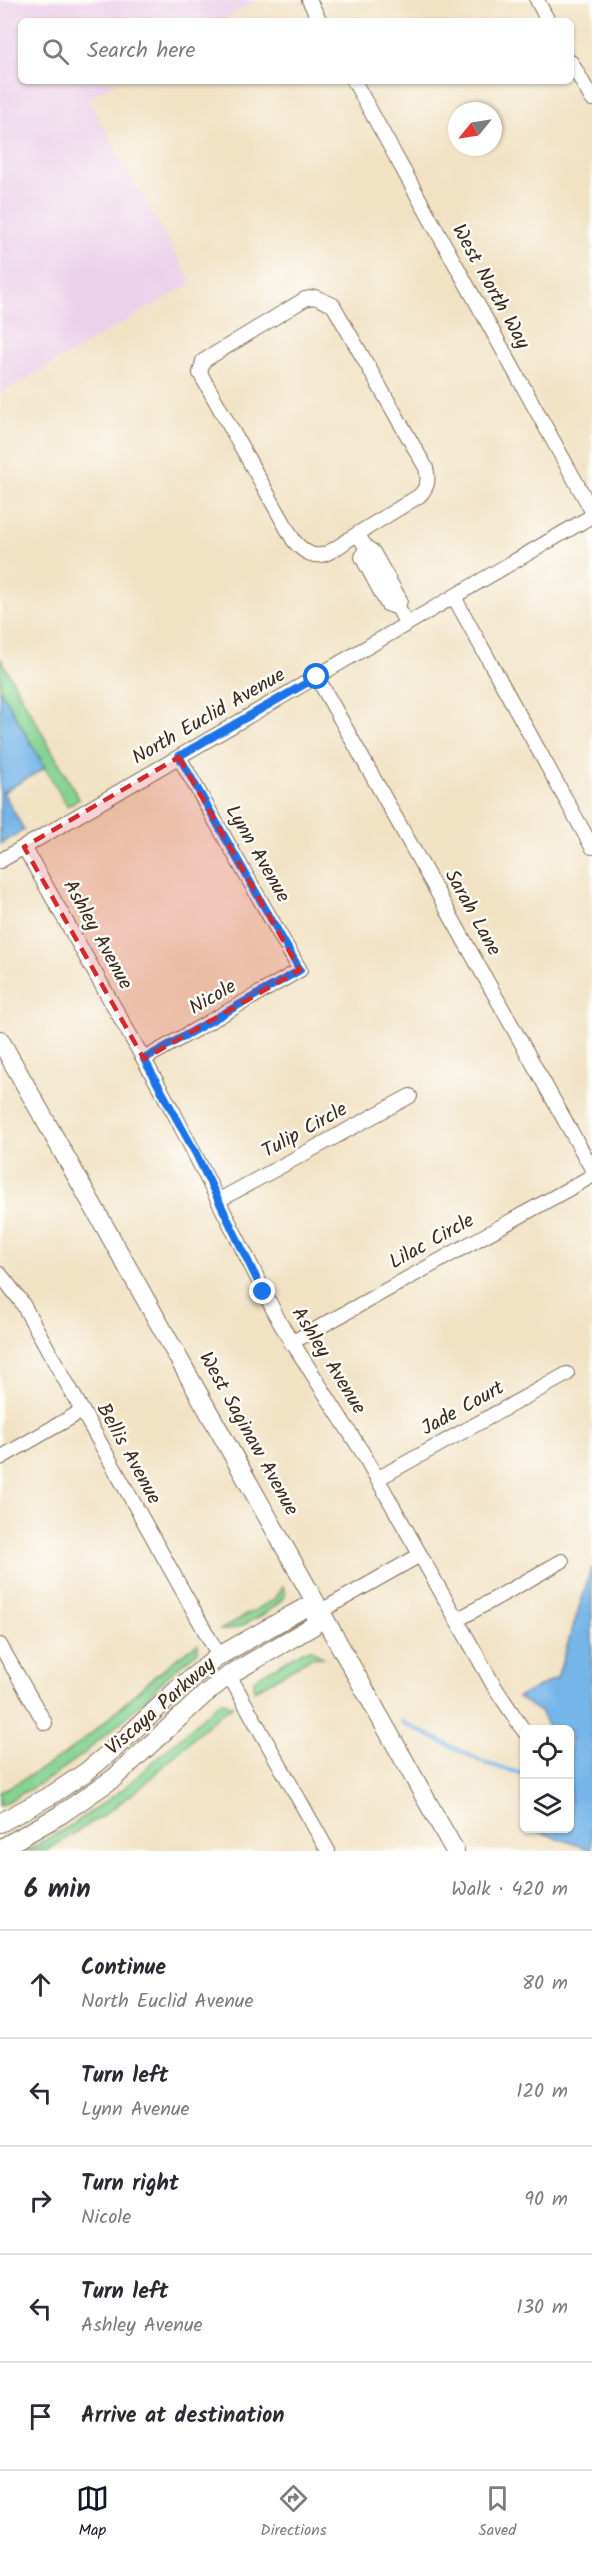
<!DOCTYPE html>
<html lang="en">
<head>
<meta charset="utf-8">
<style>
	body { margin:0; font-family:Kalam,sans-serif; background:#f2f2f3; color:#2b2b33 }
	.controls { position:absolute; right:18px; bottom:18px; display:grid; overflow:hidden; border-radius:9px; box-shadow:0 2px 4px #0004 }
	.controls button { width:54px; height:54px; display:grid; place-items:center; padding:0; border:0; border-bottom:2px solid #e1e1e2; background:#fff; color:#2b2b33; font:30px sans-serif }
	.compass { position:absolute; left:448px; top:102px; width:54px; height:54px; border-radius:50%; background:#fff; box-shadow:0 2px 4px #0004; rotate:240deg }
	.stop { position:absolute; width:18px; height:18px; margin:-14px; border:4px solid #1a73e8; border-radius:50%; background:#fff }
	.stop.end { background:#1a73e8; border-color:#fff; box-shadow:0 2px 6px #0008 }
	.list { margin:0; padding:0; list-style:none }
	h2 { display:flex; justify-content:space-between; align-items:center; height:78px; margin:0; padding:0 24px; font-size:26px }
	h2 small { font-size:20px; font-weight:400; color:#7c7c81 }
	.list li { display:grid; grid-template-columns:39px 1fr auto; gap:18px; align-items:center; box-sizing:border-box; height:108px; padding:0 24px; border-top:2px solid #e1e1e2 }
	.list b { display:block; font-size:22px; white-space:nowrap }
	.list p { margin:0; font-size:20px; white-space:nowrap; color:#7c7c81 }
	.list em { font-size:20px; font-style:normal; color:#7c7c81 }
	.icon { flex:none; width:33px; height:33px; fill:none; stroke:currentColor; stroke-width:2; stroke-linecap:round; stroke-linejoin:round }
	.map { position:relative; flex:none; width:592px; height:1851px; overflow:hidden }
	.search { position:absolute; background:#fff; box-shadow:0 2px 4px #0004; left:18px; right:18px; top:18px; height:66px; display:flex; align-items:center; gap:15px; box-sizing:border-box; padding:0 21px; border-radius:9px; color:#7c7c81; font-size:22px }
	.sheet { height:618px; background:#fff }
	nav { display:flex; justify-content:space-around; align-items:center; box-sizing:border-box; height:84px; border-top:2px solid #e1e1e2; background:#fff; font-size:16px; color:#7c7c81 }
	nav a { display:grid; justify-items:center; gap:3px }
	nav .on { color:#111827 }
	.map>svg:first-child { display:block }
	.built { fill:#ecd1ea }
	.green { fill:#85d393; stroke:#607e58; stroke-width:1.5 }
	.water { fill:#75b5e9; stroke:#587084; stroke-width:1.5 }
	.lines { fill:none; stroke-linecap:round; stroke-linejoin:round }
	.stream { stroke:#75b5e9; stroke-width:4 }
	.minor-casing { stroke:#7b6a58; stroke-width:16 }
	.tertiary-casing { stroke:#7b6a58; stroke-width:20 }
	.minor { stroke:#fff; stroke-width:14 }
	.tertiary { stroke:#fff; stroke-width:18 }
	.route { stroke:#1a73e8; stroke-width:8 }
	.marked { fill:#d62828; fill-opacity:0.2; stroke:#d62828; stroke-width:4.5; stroke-dasharray:12 8; stroke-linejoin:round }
	.labels { text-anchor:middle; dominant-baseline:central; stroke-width:5; stroke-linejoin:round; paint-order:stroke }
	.street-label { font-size:20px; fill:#3b2a1e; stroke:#fdfcf7 }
</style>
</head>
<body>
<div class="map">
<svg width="592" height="1851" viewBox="0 0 592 1851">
	<rect width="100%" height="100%" fill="#fdfcf7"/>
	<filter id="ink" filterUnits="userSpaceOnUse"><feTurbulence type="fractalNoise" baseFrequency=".0167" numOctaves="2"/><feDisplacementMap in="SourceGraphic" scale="12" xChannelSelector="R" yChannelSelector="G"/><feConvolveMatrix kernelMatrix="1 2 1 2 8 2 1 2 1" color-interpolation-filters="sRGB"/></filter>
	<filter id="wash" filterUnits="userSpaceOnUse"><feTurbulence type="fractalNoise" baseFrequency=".008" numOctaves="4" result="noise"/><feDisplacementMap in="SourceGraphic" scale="24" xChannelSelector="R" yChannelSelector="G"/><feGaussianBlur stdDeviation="1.35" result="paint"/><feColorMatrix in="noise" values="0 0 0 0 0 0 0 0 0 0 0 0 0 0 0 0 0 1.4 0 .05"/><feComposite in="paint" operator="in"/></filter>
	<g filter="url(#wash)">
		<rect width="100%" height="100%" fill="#f1e2c4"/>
		<path class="built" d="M 0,0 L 258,0 L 222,21 L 21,21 L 21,81 L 119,81 L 88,99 L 192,283 L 0,394 Z"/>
		<g class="green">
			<path d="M 0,658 L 79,799 L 67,806 L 0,689 Z"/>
			<path d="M 283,1587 L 285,1594 C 280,1608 235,1633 220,1630 L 273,1600 Z"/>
			<path d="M 198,1644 L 198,1651 L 169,1675 L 130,1714 L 82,1755 L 51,1777 L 0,1806 L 0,1792 C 29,1776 60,1760 86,1738 C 125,1706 154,1671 198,1644 Z"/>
			<path d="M 311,1649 L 323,1657 L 311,1658 L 254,1691 L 254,1680 L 257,1677 L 303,1651 Z"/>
			<path d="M 221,1701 L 233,1706 L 216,1717 L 140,1788 L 101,1817 L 46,1851 L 26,1851 L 72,1825 L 123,1789 Z"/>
		</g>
		<g class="water">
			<path d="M 0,689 L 45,768 L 3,792 L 24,830 L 0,844 Z"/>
			<path d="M 592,1567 L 592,1846 L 591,1850 L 532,1829 L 570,1828 L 570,1730 L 549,1729 L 541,1713 L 518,1697 L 557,1678 Z"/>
		</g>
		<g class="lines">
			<path class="stream" d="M 402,1722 L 487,1764 L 524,1774"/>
		</g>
	</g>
	<g filter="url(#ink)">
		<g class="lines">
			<defs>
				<g id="minor">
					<path d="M 309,0 L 320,21"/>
					<path d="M 537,0 L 548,21"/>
					<path d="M 571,62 L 592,99"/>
					<path d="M 354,81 L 592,511"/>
					<path d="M 357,534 L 419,496 C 428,487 429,480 426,468 L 333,305 L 315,297 L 305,299 L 203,361 L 200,373 L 294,541 C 318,569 331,550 357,534 L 366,547"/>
					<path d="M 454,597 L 592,847"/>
					<path d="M 398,608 L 400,600 L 373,552 L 366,547 L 362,557 L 387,604 L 398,608 L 407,624"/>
					<path d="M 317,677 L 592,1169"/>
					<path d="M 24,847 L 174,1113 L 280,1323 L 364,1455 L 494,1686 L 524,1731"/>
					<path d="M 0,861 L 592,516"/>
					<path d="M 144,1059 L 300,970 L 179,757"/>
					<path d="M 219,1200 L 410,1096"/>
					<path d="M 0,1274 L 21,1301 L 219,1656"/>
					<path d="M 291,1343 L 592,1176"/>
					<path d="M 0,1458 L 82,1411"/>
					<path d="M 377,1479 L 567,1374"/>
					<path d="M 321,1611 L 420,1555"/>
					<path d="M 457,1620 L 562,1561"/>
					<path d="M 0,1645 L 45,1723"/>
					<path d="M 229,1675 L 328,1851"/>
				</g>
				<g id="tertiary">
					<path d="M 0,1040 L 455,1851"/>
					<path d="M 0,1823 L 53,1794 L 86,1772 L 115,1748 L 181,1686 L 219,1656 L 304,1608 L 321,1611"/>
					<path d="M 0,1849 L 60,1815 L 114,1778 L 204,1695 L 229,1675 L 313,1626 L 321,1611"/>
				</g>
			</defs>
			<use href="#minor" class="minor-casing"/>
			<use href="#tertiary" class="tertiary-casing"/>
			<use href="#minor" class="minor"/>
			<use href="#tertiary" class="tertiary"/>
		</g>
	</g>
	<g class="lines" filter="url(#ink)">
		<path class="route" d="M 263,1292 L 196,1154 L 144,1059 L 300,970 L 179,756 L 317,677"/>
	</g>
	<path class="marked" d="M 179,757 L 300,970 L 144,1059 L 24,847 Z"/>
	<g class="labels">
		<g class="street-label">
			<text transform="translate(490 287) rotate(61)">West North Way</text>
			<text transform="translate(209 717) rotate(-30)">North Euclid Avenue</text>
			<text transform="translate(257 854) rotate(60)">Lynn Avenue</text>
			<text transform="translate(472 913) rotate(61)">Sarah Lane</text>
			<text transform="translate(97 935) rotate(61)">Ashley Avenue</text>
			<text transform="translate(213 998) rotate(-30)">Nicole</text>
			<text transform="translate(305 1131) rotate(-29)">Tulip Circle</text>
			<text transform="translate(432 1242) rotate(-29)">Lilac Circle</text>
			<text transform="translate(328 1361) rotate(58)">Ashley Avenue</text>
			<text transform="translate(463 1409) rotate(-29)">Jade Court</text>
			<text transform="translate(248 1434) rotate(61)">West Saginaw Avenue</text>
			<text transform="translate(128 1454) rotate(61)">Bellis Avenue</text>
			<text transform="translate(161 1707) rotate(-41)">Viscaya Parkway</text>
		</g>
	</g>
</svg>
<div class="controls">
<button><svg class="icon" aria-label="locate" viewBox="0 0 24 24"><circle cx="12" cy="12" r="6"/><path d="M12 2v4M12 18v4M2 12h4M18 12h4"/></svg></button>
<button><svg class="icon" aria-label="layers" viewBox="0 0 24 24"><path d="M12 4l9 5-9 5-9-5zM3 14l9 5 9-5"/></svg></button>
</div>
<svg class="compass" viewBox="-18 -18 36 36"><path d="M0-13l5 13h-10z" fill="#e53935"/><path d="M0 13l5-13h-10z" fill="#7c7c81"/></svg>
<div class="stop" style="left:317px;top:677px"></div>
<div class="stop end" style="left:263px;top:1292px"></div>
<div class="search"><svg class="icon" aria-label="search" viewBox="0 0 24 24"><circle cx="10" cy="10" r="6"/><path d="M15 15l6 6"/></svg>Search here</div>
</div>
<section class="sheet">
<h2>6 min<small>Walk · 420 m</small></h2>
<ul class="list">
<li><svg class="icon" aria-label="ahead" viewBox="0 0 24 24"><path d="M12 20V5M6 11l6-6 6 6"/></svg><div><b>Continue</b><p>North Euclid Avenue</p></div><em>80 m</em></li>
<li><svg class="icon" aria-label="left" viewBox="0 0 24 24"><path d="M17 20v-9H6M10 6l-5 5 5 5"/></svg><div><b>Turn left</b><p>Lynn Avenue</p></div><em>120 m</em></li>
<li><svg class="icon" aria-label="right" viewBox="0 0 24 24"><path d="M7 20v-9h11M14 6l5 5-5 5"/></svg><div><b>Turn right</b><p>Nicole</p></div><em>90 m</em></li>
<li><svg class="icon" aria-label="left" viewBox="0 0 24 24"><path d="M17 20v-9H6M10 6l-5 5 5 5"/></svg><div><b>Turn left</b><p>Ashley Avenue</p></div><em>130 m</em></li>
<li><svg class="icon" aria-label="arrive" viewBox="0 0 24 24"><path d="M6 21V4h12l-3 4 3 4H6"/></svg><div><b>Arrive at destination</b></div></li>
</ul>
</section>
<nav>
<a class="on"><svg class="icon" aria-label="map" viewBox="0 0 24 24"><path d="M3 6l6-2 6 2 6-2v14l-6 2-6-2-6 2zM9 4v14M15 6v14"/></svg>Map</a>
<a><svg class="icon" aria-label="directions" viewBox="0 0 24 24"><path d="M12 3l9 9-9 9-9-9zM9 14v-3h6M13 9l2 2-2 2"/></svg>Directions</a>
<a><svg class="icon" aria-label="saved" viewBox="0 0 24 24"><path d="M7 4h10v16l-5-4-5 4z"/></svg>Saved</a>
</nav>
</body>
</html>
